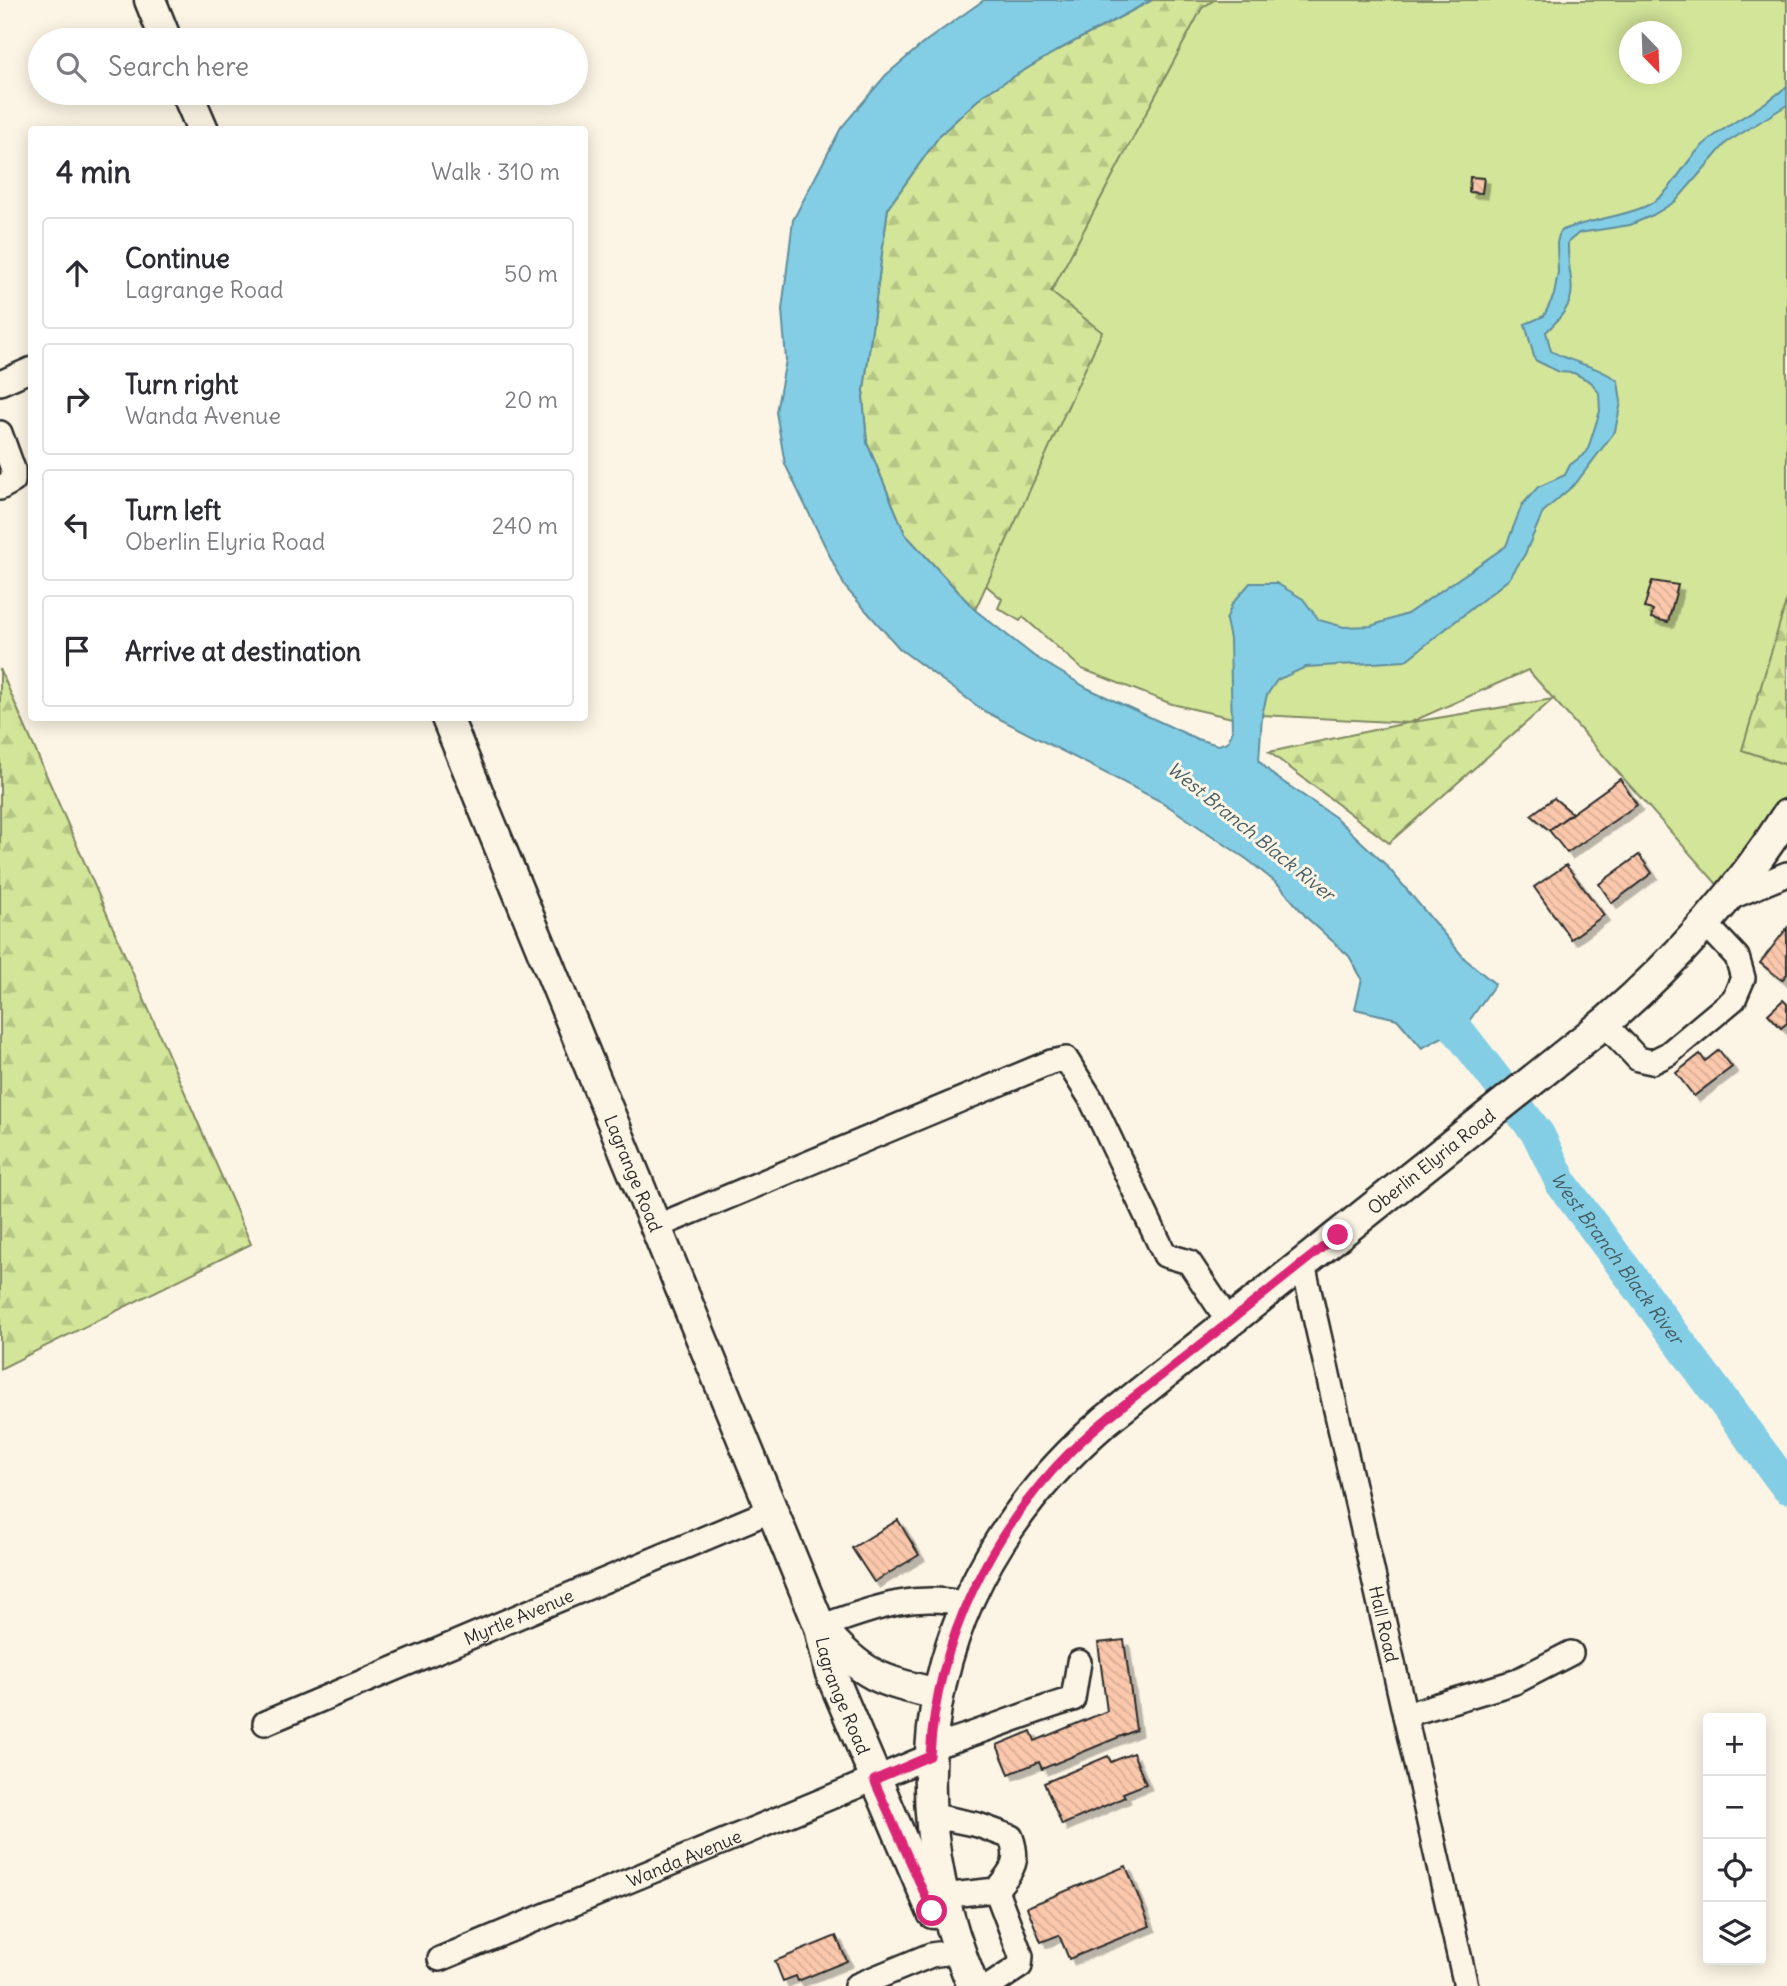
<!DOCTYPE html>
<html lang="en">
<head>
<meta charset="utf-8">
<style>
	body { margin:0; font-family:Delius,sans-serif; background:#f2f2f3; color:#2b2b33 }
	.controls { position:absolute; right:21px; bottom:21px; display:grid; overflow:hidden; border-radius:7px; box-shadow:0 4px 18px #0003 }
	.controls button { width:63px; height:63px; display:grid; place-items:center; padding:0; border:0; border-bottom:2px solid #e1e1e2; background:#fff; color:#2b2b33; font:35px sans-serif }
	.compass { position:absolute; left:1619px; top:21px; width:63px; height:63px; border-radius:50%; background:#fff; box-shadow:0 4px 18px #0003; rotate:157deg }
	.stop { position:absolute; width:21px; height:21px; margin:-16px; border:5px solid #db2777; border-radius:50%; background:#fff }
	.stop.end { background:#db2777; border-color:#fff; box-shadow:0 2px 7px #0008 }
	.list { margin:0; padding:0; list-style:none }
	h2 { display:flex; justify-content:space-between; align-items:center; height:91px; margin:0; padding:0 28px; font-size:30px }
	h2 small { font-size:23px; font-weight:400; color:#7c7c81 }
	.list li { display:grid; grid-template-columns:46px 1fr auto; gap:21px; align-items:center; box-sizing:border-box; height:112px; margin:0 14px 14px; padding:0 14px; border:2px solid #e1e1e2; border-radius:7px }
	.list b { display:block; font-size:26px; white-space:nowrap }
	.list p { margin:0; font-size:23px; white-space:nowrap; color:#7c7c81 }
	.list em { font-size:23px; font-style:normal; color:#7c7c81 }
	.icon { flex:none; width:38px; height:38px; fill:none; stroke:currentColor; stroke-width:2; stroke-linecap:round; stroke-linejoin:round }
	.map { position:relative; flex:none; width:1787px; height:1986px; overflow:hidden }
	.search { position:absolute; background:#fff; box-shadow:0 4px 18px #0003; left:28px; top:28px; width:560px; height:77px; display:flex; align-items:center; gap:18px; box-sizing:border-box; padding:0 24px; border-radius:38px; color:#7c7c81; font-size:26px }
	.panel { position:absolute; background:#fff; box-shadow:0 4px 18px #0003; left:28px; top:126px; width:560px; height:595px; border-radius:7px }
	.map>svg:first-child { display:block }
	.green { fill:#d3e599; stroke:#7f8862; stroke-width:2; fill-rule:evenodd }
	.forest { fill:url(#forest-firs); stroke:#7f8862; stroke-width:2 }
	.water { fill:#84cee5; stroke:#608d9b; stroke-width:2 }
	.lines { fill:none; stroke-linecap:round; stroke-linejoin:round }
	.river { stroke:#84cee5; stroke-width:33 }
	.building { fill:url(#building-back-hatch); stroke:#2b2b2b; stroke-width:2; filter:url(#shadow) }
	.minor-casing { stroke:#2b2b2b; stroke-width:28 }
	.major-casing { stroke:#2b2b2b; stroke-width:35 }
	.minor { stroke:#fcf5e5; stroke-width:23 }
	.major { stroke:#fcf5e5; stroke-width:30 }
	.route { stroke:#db2777; stroke-width:9 }
	.labels { text-anchor:middle; dominant-baseline:central; stroke-width:6; stroke-linejoin:round; paint-order:stroke }
	.street-label { font-size:18px; fill:#2b2b2b; stroke:#fcf5e5 }
	.water-label { font-size:19px; font-style:italic; fill:#465c63; stroke:#fcf5e5 }
</style>
</head>
<body>
<div class="map">
<svg width="1787" height="1986" viewBox="0 0 1787 1986">
	<defs>
		<pattern id="forest-firs" width="22" height="20" patternUnits="userSpaceOnUse" patternTransform="scale(1.75)"><rect width="22" height="20" fill="#d3e599"/><path d="M5 1l3.5 6h-7zM16 11l3.5 6h-7z" fill="#b5c584"/></pattern>
		<pattern id="building-back-hatch" width="6" height="6" patternUnits="userSpaceOnUse" patternTransform="scale(1.75)"><rect width="6" height="6" fill="#fbc8ac"/><path d="M-1 5l2 2M0 0l6 6M5-1l2 2" fill="none" stroke="#d7ac94"/></pattern>
		<filter id="shadow"><feDropShadow dx="5.5" dy="5.5" stdDeviation="0" flood-color="#0004"/></filter>
	</defs>
	<rect width="100%" height="100%" fill="#fcf5e5"/>
	<filter id="ink" filterUnits="userSpaceOnUse"><feTurbulence type="fractalNoise" baseFrequency=".0143" numOctaves="2"/><feDisplacementMap in="SourceGraphic" scale="14" xChannelSelector="R" yChannelSelector="G"/><feConvolveMatrix kernelMatrix="1 2 1 2 8 2 1 2 1" color-interpolation-filters="sRGB"/></filter>
	<g filter="url(#ink)">
		<path class="green" d="M 1192,0 L 1787,0 L 1787,815 L 1729,898 L 1528,670 L 1409,723 L 1262,715 L 1232,718 L 1172,704 L 1082,669 L 1023,617 L 1020,621 L 998,608 L 1002,599 L 932,539 ZM 1630,32 L 1672,32 L 1672,74 L 1630,74 Z"/>
		<g class="forest">
			<path d="M 1152,0 L 1214,0 L 1202,8 L 1051,292 L 1102,332 L 975,610 L 905,534 L 867,443 L 863,397 L 888,208 L 940,135 L 983,95 L 1049,55 Z"/>
			<path d="M 1787,599 L 1787,765 L 1742,750 Z"/>
			<path d="M 0,669 L 251,1244 L 0,1369 Z"/>
			<path d="M 1553,699 L 1389,843 L 1269,752 L 1407,723 Z"/>
		</g>
		<path class="water" d="M 984,0 L 1152,0 L 1058,50 L 983,95 L 940,135 L 888,208 L 863,397 L 867,443 L 905,534 L 975,610 L 1034,656 L 1087,688 L 1197,739 L 1218,745 L 1228,742 L 1232,732 L 1230,639 L 1226,620 L 1232,604 L 1250,583 L 1276,583 L 1303,599 L 1319,620 L 1344,627 L 1371,626 L 1407,614 L 1506,546 L 1522,505 L 1538,487 L 1565,475 L 1570,465 L 1587,452 L 1600,411 L 1599,393 L 1591,382 L 1574,373 L 1559,372 L 1535,360 L 1525,324 L 1544,316 L 1554,295 L 1558,272 L 1557,243 L 1560,231 C 1587,220 1617,218 1644,207 C 1667,198 1677,175 1692,157 C 1717,126 1758,113 1787,86 L 1787,105 L 1726,143 L 1676,201 L 1653,215 L 1630,225 L 1579,233 L 1568,242 C 1567,289 1586,294 1546,332 L 1551,351 C 1574,364 1597,365 1618,381 L 1621,402 L 1615,431 L 1576,483 L 1543,512 L 1525,554 L 1509,579 L 1405,661 L 1306,667 L 1277,680 L 1267,695 L 1262,715 L 1259,761 L 1273,775 L 1335,817 L 1386,865 L 1465,959 L 1495,984 L 1467,1024 L 1422,1048 L 1397,1019 L 1355,1009 L 1362,979 L 1349,956 L 1307,918 L 1280,886 L 1248,860 L 1162,802 L 984,711 L 900,649 L 845,587 L 785,464 L 776,412 L 786,360 L 782,310 L 793,220 L 841,128 L 886,75 L 926,41 Z"/>
		<g class="lines">
			<path class="river" id="s1" d="M 1429,993 L 1538,1134 L 1562,1184 L 1787,1487"/>
		</g>
		<g class="building">
			<path d="M 1470,177 L 1484,178 L 1482,193 L 1469,192 Z"/>
			<path d="M 1652,581 L 1678,585 L 1668,622 L 1651,618 L 1653,610 L 1644,608 Z"/>
			<path d="M 1620,779 L 1637,805 L 1567,853 L 1549,830 Z"/>
			<path d="M 1554,798 L 1572,813 L 1549,830 L 1531,815 Z"/>
			<path d="M 1639,855 L 1652,873 L 1612,903 L 1599,884 Z"/>
			<path d="M 1566,865 L 1604,915 L 1571,939 L 1534,887 Z"/>
			<path d="M 1787,928 L 1787,974 L 1782,980 L 1760,963 Z"/>
			<path d="M 1783,1000 L 1787,1004 L 1787,1023 L 1781,1028 L 1768,1014 Z"/>
			<path d="M 1719,1050 L 1732,1067 L 1694,1096 L 1676,1073 L 1700,1054 L 1705,1061 Z"/>
			<path d="M 898,1520 L 919,1555 L 874,1582 L 852,1548 Z"/>
			<path d="M 1124,1640 L 1136,1730 L 1042,1769 L 1039,1762 L 1009,1774 L 997,1745 L 1031,1731 L 1035,1741 L 1107,1711 L 1098,1643 Z"/>
			<path d="M 1133,1753 L 1146,1784 L 1123,1793 L 1125,1797 L 1062,1825 L 1044,1783 L 1108,1756 L 1111,1762 Z"/>
			<path d="M 1126,1866 L 1150,1926 L 1069,1959 L 1059,1935 L 1041,1942 L 1027,1907 Z"/>
			<path d="M 836,1936 L 847,1961 L 798,1981 L 796,1976 L 783,1981 L 775,1961 Z"/>
		</g>
		<g class="lines">
			<defs>
				<g id="minor">
					<path d="M 0,383 L 32,369"/>
					<path d="M 0,433 L 13,469 L 13,481 L 0,488"/>
					<path d="M 1729,898 L 1787,874"/>
					<path d="M 1604,1023 L 1638,1059 L 1652,1062 L 1668,1054 L 1734,999 L 1743,978 L 1737,957 L 1707,925"/>
					<path d="M 658,1226 L 1051,1062 L 1066,1059 L 1091,1099 L 1165,1255 L 1189,1262 L 1229,1322"/>
					<path id="s2" d="M 1303,1264 L 1466,1986"/>
					<path d="M 820,1627 C 871,1609 912,1592 966,1604"/>
					<path d="M 1405,1715 L 1515,1682 L 1571,1653"/>
					<path id="s3" d="M 265,1723 L 772,1510"/>
					<path d="M 931,1747 C 979,1734 1025,1713 1073,1699 L 1079,1662"/>
					<path d="M 930,1815 L 978,1825 L 1011,1837 C 1020,1863 1012,1870 996,1890 L 942,1896"/>
					<path id="s4" d="M 440,1959 L 930,1756"/>
					<path d="M 856,1986 L 931,1955 L 959,1951"/>
					<path d="M 990,1986 L 1020,1966 L 1021,1956 L 996,1890"/>
				</g>
				<g id="major">
					<path d="M 150,0 L 166,40"/>
					<path d="M 187,93 L 203,130"/>
					<path id="s5" d="M 447,718 L 820,1627 L 830,1671 L 933,1913"/>
					<path d="M 823,1630 C 862,1676 881,1681 938,1694"/>
					<path id="s6" d="M 973,1986 C 885,1775 933,1570 1105,1421 L 1607,1021 C 1677,960 1737,894 1787,815"/>
				</g>
			</defs>
			<use href="#minor" class="minor-casing"/>
			<use href="#major" class="major-casing"/>
			<use href="#minor" class="minor"/>
			<use href="#major" class="major"/>
		</g>
	</g>
	<g class="lines" filter="url(#ink)">
		<path class="route" d="M 932,1911 L 874,1780 L 930,1756 C 937,1640 990,1531 1073,1449 C 1105,1417 1144,1390 1180,1361 C 1233,1319 1285,1277 1338,1235"/>
	</g>
	<g class="labels">
		<g class="street-label">
			<text stroke="none"><textPath href="#s6" startOffset="1041">Oberlin Elyria Road</textPath></text>
			<text stroke="none"><textPath href="#s5" startOffset="492">Lagrange Road</textPath></text>
			<text stroke="none"><textPath href="#s3" startOffset="275">Myrtle Avenue</textPath></text>
			<text stroke="none"><textPath href="#s2" startOffset="369">Hall Road</textPath></text>
			<text stroke="none"><textPath href="#s5" startOffset="1055">Lagrange Road</textPath></text>
			<text stroke="none"><textPath href="#s4" startOffset="264">Wanda Avenue</textPath></text>
		</g>
		<g class="water-label">
			<text transform="translate(1251 831) rotate(39)">West Branch Black River</text>
			<text stroke="none"><textPath href="#s1" startOffset="326">West Branch Black River</textPath></text>
		</g>
	</g>
</svg>
<div class="controls">
<button>+</button>
<button>−</button>
<button><svg class="icon" aria-label="locate" viewBox="0 0 24 24"><circle cx="12" cy="12" r="6"/><path d="M12 2v4M12 18v4M2 12h4M18 12h4"/></svg></button>
<button><svg class="icon" aria-label="layers" viewBox="0 0 24 24"><path d="M12 4l9 5-9 5-9-5zM3 14l9 5 9-5"/></svg></button>
</div>
<svg class="compass" viewBox="-18 -18 36 36"><path d="M0-13l5 13h-10z" fill="#e53935"/><path d="M0 13l5-13h-10z" fill="#7c7c81"/></svg>
<div class="stop" style="left:932px;top:1911px"></div>
<div class="stop end" style="left:1338px;top:1235px"></div>
<div class="search"><svg class="icon" aria-label="search" viewBox="0 0 24 24"><circle cx="10" cy="10" r="6"/><path d="M15 15l6 6"/></svg>Search here</div>
<section class="panel">
<h2>4 min<small>Walk · 310 m</small></h2>
<ul class="list">
<li><svg class="icon" aria-label="ahead" viewBox="0 0 24 24"><path d="M12 20V5M6 11l6-6 6 6"/></svg><div><b>Continue</b><p>Lagrange Road</p></div><em>50 m</em></li>
<li><svg class="icon" aria-label="right" viewBox="0 0 24 24"><path d="M7 20v-9h11M14 6l5 5-5 5"/></svg><div><b>Turn right</b><p>Wanda Avenue</p></div><em>20 m</em></li>
<li><svg class="icon" aria-label="left" viewBox="0 0 24 24"><path d="M17 20v-9H6M10 6l-5 5 5 5"/></svg><div><b>Turn left</b><p>Oberlin Elyria Road</p></div><em>240 m</em></li>
<li><svg class="icon" aria-label="arrive" viewBox="0 0 24 24"><path d="M6 21V4h12l-3 4 3 4H6"/></svg><div><b>Arrive at destination</b></div></li>
</ul>
</section>
</div>
</body>
</html>
